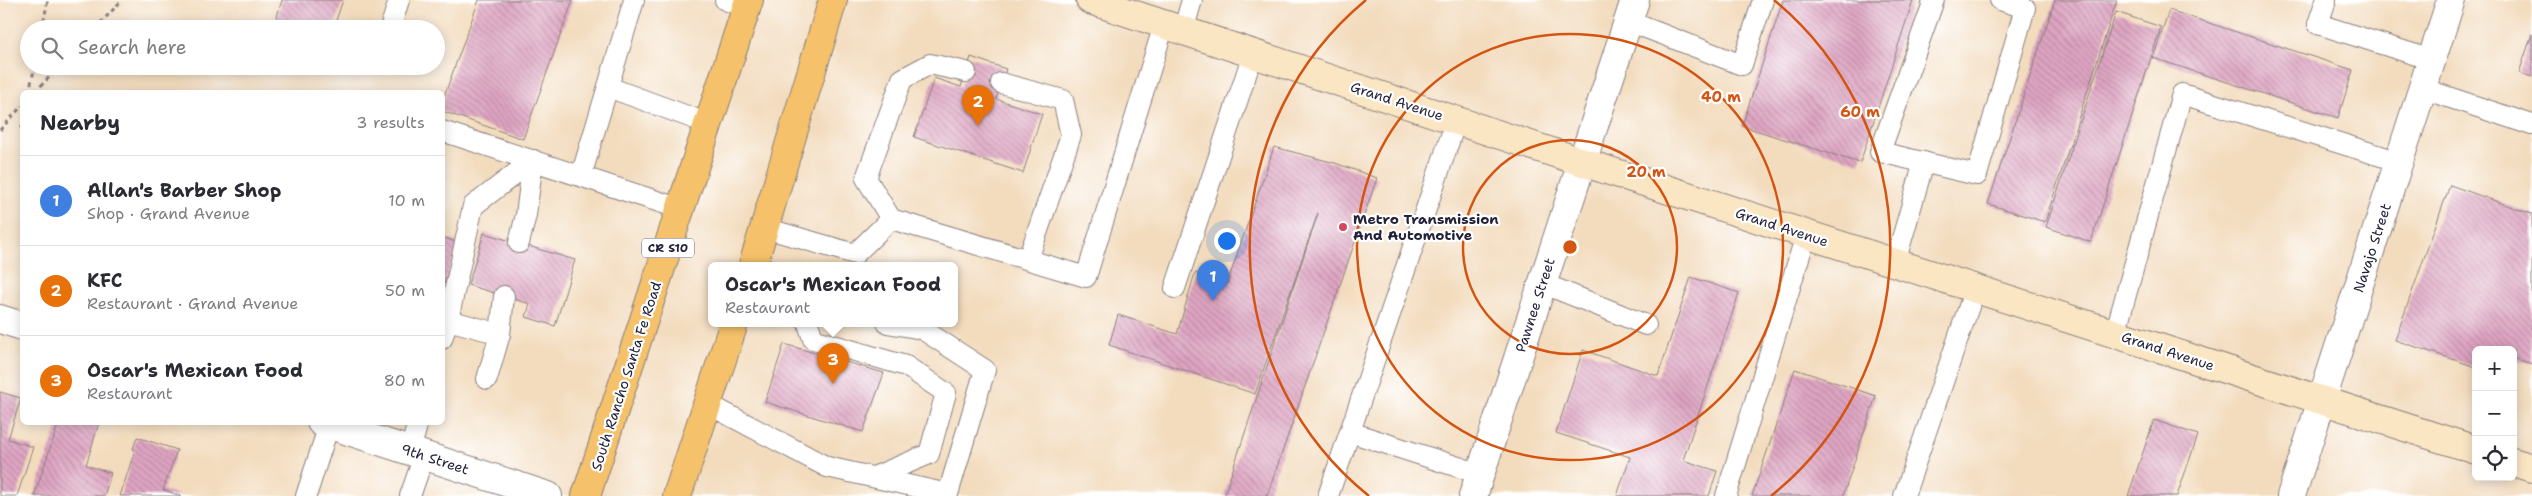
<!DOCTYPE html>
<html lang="en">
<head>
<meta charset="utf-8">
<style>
	body { margin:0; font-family:"Shantell Sans",sans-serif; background:#f2f2f3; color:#2b2b33 }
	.controls { position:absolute; right:15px; bottom:15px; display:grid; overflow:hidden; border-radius:8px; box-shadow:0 2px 12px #0003 }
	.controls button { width:45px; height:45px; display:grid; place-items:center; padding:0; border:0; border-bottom:1px solid #e1e1e2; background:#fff; color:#2b2b33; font:25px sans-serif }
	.you { position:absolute; left:1226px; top:240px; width:18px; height:18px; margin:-12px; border:4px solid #fff; border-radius:50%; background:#1a73e8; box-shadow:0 0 0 8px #1a73e833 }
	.badge { display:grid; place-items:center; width:32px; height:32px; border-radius:50%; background:#d1495b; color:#fff; font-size:16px; font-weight:700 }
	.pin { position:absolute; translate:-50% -41px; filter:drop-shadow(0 1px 2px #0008) }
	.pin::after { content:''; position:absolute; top:26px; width:18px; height:15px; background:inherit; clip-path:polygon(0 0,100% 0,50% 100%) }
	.popup { position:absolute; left:708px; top:262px; width:250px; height:65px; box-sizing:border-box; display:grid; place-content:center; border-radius:8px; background:#fff; filter:drop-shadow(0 1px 4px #0005); font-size:16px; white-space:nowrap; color:#7c7c81 }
	.popup b { font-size:19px; color:#2b2b33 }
	.popup::after { content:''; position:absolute; left:50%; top:100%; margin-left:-10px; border:10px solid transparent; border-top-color:#fff }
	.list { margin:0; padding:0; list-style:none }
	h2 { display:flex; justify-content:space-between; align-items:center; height:65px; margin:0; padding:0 20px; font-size:21px }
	h2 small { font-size:16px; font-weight:400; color:#7c7c81 }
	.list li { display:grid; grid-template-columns:32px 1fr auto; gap:15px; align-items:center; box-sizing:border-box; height:90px; padding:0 20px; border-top:1px solid #e1e1e2 }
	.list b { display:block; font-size:19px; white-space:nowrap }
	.list p { margin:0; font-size:16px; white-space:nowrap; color:#7c7c81 }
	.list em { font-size:16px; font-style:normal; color:#7c7c81 }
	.icon { flex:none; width:28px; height:28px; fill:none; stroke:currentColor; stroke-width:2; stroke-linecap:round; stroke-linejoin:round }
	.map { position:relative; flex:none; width:2532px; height:496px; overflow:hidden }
	.search { position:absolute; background:#fff; box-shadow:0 2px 12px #0003; left:20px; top:20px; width:425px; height:55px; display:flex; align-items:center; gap:12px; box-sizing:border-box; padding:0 18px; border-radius:28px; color:#7c7c81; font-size:19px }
	.panel { position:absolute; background:#fff; box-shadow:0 2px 12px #0003; left:20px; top:90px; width:425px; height:335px; border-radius:8px }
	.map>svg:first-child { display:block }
	.building { fill:url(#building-back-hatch) }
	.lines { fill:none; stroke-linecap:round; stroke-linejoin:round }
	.service-casing { stroke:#8a7f7c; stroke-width:22 }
	.minor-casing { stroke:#8a7f7c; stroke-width:30 }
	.tertiary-casing { stroke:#8a7f7c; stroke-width:30 }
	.secondary-casing { stroke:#8a7f7c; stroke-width:30 }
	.primary-casing { stroke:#8a7f7c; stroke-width:30 }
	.path { stroke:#8a7f7c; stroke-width:3; stroke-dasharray:4 4; stroke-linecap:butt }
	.service { stroke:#fff; stroke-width:20 }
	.minor { stroke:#fff; stroke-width:28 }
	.tertiary { stroke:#fff; stroke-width:28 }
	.secondary { stroke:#fbe6c4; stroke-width:28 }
	.primary { stroke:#f5c16b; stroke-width:28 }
	.ring { fill:none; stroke:#d45411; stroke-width:2.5 }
	.poi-dot { fill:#d1495b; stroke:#fff; stroke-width:2 }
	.labels { text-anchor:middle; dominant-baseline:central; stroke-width:4.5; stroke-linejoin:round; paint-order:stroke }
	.shield { fill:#fff; stroke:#646476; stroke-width:1 }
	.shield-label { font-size:12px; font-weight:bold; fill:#22223b }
	.street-label { font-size:14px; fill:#22223b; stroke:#fff }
	.poi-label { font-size:14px; font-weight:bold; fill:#22223b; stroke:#fff; text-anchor:start }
	.centre { fill:#d45411; stroke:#fff; stroke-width:2.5 }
	.ring-label { font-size:15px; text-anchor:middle; font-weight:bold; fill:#d45411; stroke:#fff; stroke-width:4.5; stroke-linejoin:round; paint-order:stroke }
</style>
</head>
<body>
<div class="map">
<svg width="2532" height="496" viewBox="0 0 2532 496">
	<defs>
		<pattern id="building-back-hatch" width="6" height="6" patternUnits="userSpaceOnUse" patternTransform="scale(1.25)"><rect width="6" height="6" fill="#dfa5c2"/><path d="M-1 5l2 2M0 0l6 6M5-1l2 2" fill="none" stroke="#b4869f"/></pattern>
	</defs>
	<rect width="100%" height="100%" fill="#fff"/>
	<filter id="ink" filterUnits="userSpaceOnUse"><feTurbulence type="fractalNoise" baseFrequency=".02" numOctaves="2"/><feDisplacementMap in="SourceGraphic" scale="10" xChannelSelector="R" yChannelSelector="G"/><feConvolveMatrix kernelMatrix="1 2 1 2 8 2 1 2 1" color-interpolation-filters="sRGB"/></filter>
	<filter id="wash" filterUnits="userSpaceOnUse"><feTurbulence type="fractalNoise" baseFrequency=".0096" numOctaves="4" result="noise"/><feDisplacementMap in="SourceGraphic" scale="20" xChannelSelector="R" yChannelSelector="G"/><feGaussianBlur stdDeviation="1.12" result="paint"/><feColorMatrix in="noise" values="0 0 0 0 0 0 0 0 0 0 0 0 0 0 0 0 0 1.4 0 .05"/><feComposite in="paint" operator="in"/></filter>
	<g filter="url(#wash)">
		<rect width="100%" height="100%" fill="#f3dcbe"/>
		<g id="blocks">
			<g class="building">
				<path d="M 282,0 L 343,0 L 333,29 L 294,29 L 275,23 Z"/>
				<path d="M 479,0 L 573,0 L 523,139 L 442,111 L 442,102 Z"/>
				<path d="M 1783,0 L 1913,0 L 1860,163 L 1742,126 Z"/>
				<path d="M 2055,0 L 2117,0 L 2045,222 L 1988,204 Z"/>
				<path d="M 2169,10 L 2353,70 L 2338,118 L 2153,58 Z"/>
				<path d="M 2116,12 L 2161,27 L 2091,242 L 2046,227 Z"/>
				<path d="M 2532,34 L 2532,77 L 2519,73 Z"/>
				<path d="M 971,57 L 1006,69 L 996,99 L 1042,114 L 1023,173 L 914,137 L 934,78 L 961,87 Z"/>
				<path d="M 1274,147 L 1335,163 L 1377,178 L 1267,496 L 1224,496 L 1318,213 L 1255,394 L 1109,345 L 1118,315 L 1177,334 L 1195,273 L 1227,284 Z"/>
				<path d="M 2450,185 L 2532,214 L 2532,364 L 2513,358 L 2513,350 L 2476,350 L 2476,367 L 2395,340 Z"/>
				<path d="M 484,233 L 575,260 L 555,326 L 526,317 L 530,304 L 468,285 Z"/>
				<path d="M 442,237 L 459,243 L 444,284 L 442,284 Z"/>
				<path d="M 1691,277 L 1739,293 L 1683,460 L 1717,471 L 1709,496 L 1617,496 L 1630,457 L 1556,433 L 1583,350 L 1658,376 Z"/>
				<path d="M 784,344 L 884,373 L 863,432 L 765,402 Z"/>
				<path d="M 1795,369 L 1876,396 L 1843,496 L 1752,496 Z"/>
				<path d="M 0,392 L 21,398 L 8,439 L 33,447 L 17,496 L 0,496 Z"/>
				<path d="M 2154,420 L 2198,435 L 2177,496 L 2128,496 Z"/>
				<path d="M 56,422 L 99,423 L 86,465 L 111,473 L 104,496 L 34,496 L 58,425 Z"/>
				<path d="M 137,437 L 177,450 L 163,490 L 182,496 L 120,496 L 135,450 L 133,449 Z"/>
			</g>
		</g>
	</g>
	<g filter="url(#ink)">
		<use href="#blocks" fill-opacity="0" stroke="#8a7f7c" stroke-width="1"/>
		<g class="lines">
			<defs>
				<g id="service">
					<path d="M 725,0 L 746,8"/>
					<path d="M 1934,0 L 1880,152 L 1977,175 L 2025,8 L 2000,0"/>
					<path d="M 2326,0 L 2318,24 L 2432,60"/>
					<path d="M 1628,21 L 1742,65 L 1763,0"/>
					<path d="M 390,29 L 399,0"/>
					<path d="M 1183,31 L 1192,0"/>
					<path d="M 1001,83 L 1063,100 L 1071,135 L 1028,259"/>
					<path d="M 608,87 L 709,124"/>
					<path d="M 2424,89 L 2532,125"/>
					<path d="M 442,131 L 681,209"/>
					<path d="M 581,176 L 634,0"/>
					<path d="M 891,219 L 866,178 L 902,79 L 930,64 L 966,72"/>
					<path d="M 765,228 L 855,254 L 891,219 L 1086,277 L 1164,25"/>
					<path d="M 519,243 L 526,215 L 533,160"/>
					<path d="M 1895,263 L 1924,162"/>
					<path d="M 1542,283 L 1646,325"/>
					<path d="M 1175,288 L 1253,54"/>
					<path d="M 442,318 L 448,320 L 442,339"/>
					<path d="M 808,323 L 813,339 L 906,366 L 946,393 L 929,454 L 874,477"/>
					<path d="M 500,334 L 504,296"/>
					<path d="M 2115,334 L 2182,94 L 2400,162"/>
					<path d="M 487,379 L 500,334 L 448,320 L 473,206 L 533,160"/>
					<path d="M 708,404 L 827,467 L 948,494 L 985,370 L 922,329 L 887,323"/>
					<path d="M 1350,432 L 1480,474"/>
					<path d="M 410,451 L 418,422"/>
					<path d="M 306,496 L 329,425"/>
					<path d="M 410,496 L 424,456"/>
					<path d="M 1328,496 L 1456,121"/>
					<path d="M 1726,496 L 1806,235"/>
					<path d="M 1904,496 L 1975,289"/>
				</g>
				<g id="minor">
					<path d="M 0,319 L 22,326"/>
					<path d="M 321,422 L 548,496"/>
					<path d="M 2291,496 L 2451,0"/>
				</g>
				<path id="tertiary" d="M 1473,496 L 1635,0"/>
				<g id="secondary">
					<path d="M 1090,0 L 1582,162 L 2476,450"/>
					<path d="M 2513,462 L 2532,468"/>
				</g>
				<g id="primary">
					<path d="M 753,265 L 833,0"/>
					<path d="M 586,496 L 749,0"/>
					<path d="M 677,496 L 734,323"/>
				</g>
			</defs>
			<use href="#service" class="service-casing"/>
			<use href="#minor" class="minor-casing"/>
			<use href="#tertiary" class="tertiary-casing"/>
			<use href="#secondary" class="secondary-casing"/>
			<use href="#primary" class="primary-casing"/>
			<g class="path">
				<path d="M 42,29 L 48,0"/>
				<path d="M 95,29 L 122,0"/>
				<path d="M 29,92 L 35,66"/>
				<path d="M 35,92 L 60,66"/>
				<path d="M 22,125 L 22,135"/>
				<path d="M 0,130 L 22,106"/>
			</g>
			<use href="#service" class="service"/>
			<use href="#minor" class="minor"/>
			<use href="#tertiary" class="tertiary"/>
			<use href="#secondary" class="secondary"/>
			<use href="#primary" class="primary"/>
		</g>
	</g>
	<g class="ring">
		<circle cx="1570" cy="247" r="107"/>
		<circle cx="1570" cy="247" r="213"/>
		<path d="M1369 496A320 320 0 0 1 1366 0M1774 0A320 320 0 0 1 1771 496"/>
	</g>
	<circle class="poi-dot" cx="1343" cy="227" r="5"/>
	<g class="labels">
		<rect class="shield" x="642" y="238.5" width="52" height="19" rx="4"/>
		<g class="shield-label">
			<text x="668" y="248">CR S10</text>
		</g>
		<g class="street-label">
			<text transform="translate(1397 101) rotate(18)">Grand Avenue</text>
			<text transform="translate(1782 227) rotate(18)">Grand Avenue</text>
			<text transform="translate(2372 248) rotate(-72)">Navajo Street</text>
			<text transform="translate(1535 305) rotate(-72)">Pawnee Street</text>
			<text transform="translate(2168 351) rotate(18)">Grand Avenue</text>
			<text transform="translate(626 376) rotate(-72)">South Rancho Santa Fe Road</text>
			<text transform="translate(435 459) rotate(18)">9th Street</text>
		</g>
		<g class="poi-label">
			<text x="1353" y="219">Metro Transmission<tspan x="1353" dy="16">And Automotive</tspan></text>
		</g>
	</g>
	<circle cx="1570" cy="247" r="8" class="centre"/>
	<g class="ring-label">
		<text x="1721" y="102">40 m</text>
		<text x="1860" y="117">60 m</text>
		<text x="1646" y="177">20 m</text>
	</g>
</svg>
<div class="controls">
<button>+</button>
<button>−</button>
<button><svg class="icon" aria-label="locate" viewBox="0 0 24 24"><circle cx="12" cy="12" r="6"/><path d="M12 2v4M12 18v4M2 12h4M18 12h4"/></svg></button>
</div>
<div class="you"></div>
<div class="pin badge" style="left:1213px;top:301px;background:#3f7fe0">1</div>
<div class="pin badge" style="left:978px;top:126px;background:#e8710a">2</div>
<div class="pin badge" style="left:833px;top:384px;background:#e8710a">3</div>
<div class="popup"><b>Oscar's Mexican Food</b>Restaurant</div>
<div class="search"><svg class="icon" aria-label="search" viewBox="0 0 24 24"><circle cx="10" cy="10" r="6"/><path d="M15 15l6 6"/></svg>Search here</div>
<section class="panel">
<h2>Nearby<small>3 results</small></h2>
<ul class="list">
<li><span class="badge" style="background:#3f7fe0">1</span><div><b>Allan's Barber Shop</b><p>Shop · Grand Avenue</p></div><em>10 m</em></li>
<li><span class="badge" style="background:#e8710a">2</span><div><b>KFC</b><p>Restaurant · Grand Avenue</p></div><em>50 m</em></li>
<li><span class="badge" style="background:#e8710a">3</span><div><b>Oscar's Mexican Food</b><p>Restaurant</p></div><em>80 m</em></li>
</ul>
</section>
</div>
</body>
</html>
